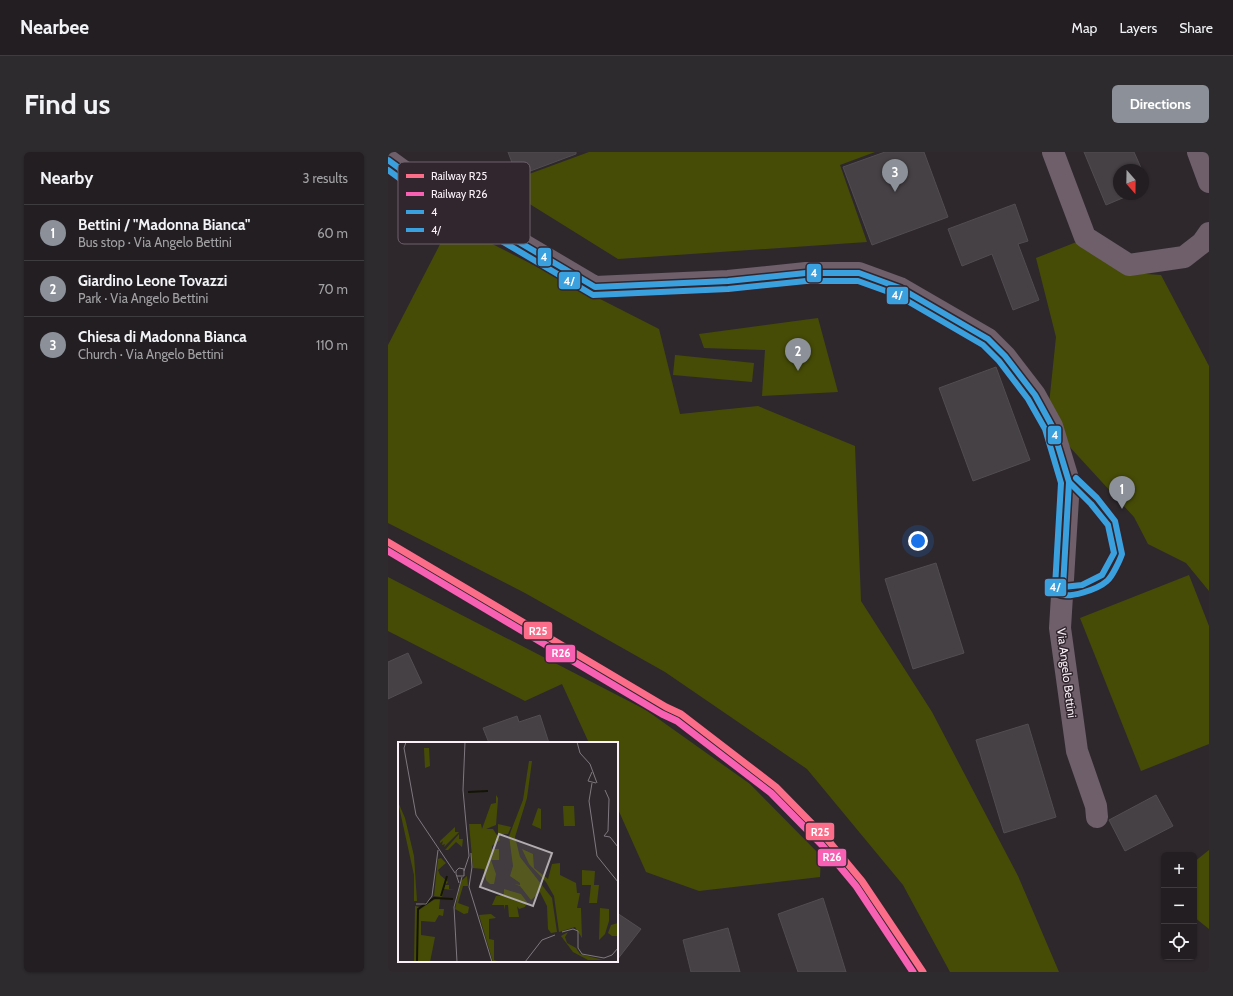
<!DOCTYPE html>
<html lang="en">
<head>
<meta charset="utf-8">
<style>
	body { margin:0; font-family:Cabin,sans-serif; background:#2e2b2f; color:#f1f3f6 }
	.controls { position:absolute; right:12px; bottom:12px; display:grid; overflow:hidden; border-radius:6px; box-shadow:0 1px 3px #0004 }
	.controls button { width:36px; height:36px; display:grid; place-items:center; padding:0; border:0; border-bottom:1px solid #3f3c40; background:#221e22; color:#f1f3f6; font:20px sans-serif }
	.compass { position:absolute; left:725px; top:12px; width:36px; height:36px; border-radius:50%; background:#221e22; box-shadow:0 1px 3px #0004; rotate:160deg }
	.you { position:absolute; left:530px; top:389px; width:14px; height:14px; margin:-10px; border:3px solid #fff; border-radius:50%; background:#1a73e8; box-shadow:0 0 0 6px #1a73e833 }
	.badge { display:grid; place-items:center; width:26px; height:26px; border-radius:50%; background:#8c9099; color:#fff; font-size:13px; font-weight:700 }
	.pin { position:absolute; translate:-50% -33px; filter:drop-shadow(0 1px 2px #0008) }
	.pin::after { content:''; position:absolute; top:21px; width:14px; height:12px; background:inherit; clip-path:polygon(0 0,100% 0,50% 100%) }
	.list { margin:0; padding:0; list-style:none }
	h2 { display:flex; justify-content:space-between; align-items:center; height:52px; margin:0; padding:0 16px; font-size:17px }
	h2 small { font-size:13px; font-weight:400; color:#a2a2a5 }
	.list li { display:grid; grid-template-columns:26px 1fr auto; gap:12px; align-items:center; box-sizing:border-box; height:56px; padding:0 16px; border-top:1px solid #3f3c40 }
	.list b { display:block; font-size:15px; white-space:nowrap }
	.list p { margin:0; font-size:13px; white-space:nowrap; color:#a2a2a5 }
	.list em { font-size:13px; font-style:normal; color:#a2a2a5 }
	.icon { flex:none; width:22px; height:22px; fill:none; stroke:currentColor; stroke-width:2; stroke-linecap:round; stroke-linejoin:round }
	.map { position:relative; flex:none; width:821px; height:820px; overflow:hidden; border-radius:6px }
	header { display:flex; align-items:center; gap:24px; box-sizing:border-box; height:56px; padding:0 20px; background:#221e22; border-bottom:1px solid #3f3c40 }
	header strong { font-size:19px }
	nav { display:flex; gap:22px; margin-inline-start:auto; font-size:14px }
	.intro { display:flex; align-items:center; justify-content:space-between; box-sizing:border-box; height:96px; padding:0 24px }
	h1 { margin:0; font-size:28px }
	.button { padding:10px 18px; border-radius:6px; background:#8c9099; color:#fff; font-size:14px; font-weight:700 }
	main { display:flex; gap:24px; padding:0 24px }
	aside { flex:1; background:#221e22; border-radius:6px; box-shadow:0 1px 3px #0004 }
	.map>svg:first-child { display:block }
	.green { fill:#464c06 }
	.building { fill:#464145; stroke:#514d50 }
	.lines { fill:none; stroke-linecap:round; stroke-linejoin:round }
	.minor { stroke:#6e5f6a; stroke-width:22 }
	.bus-1-casing { stroke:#31252e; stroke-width:9 }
	.bus-2-casing { stroke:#31252e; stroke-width:9 }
	.bus-1 { stroke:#3aa1de; stroke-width:6 }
	.bus-2 { stroke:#3aa1de; stroke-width:6 }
	.rail-1-casing { stroke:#31252e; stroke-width:10 }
	.rail-2-casing { stroke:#31252e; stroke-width:10 }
	.rail-1 { stroke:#fb6d88; stroke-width:7 }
	.rail-2 { stroke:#f860b3; stroke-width:7 }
	.labels { text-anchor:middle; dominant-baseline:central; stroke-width:3; stroke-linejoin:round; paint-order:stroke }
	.street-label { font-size:12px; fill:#f9f1f7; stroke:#31252e }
	.inset-river { fill:none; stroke:#131404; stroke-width:2 }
	.inset-road { fill:none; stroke:#7f787e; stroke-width:1 }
	.view { fill:#b2abb0; fill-opacity:0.15; stroke:#b2abb0; stroke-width:2 }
	.inset-edge { fill:none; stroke:#f9f1f7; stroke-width:2 }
	.key { fill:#31252e; stroke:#6d626a; stroke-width:1 }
	.key-label { font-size:11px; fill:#f9f1f7 }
	.line-badge { stroke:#31252e; stroke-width:1.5 }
	.badge-label { font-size:11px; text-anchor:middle; font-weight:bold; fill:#fff }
</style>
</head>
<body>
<header>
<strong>Nearbee</strong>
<nav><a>Map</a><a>Layers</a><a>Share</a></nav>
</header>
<div class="intro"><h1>Find us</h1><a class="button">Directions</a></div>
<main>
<aside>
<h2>Nearby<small>3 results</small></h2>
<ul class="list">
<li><span class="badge">1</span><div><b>Bettini / &quot;Madonna Bianca&quot;</b><p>Bus stop · Via Angelo Bettini</p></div><em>60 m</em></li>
<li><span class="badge">2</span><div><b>Giardino Leone Tovazzi</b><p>Park · Via Angelo Bettini</p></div><em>70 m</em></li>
<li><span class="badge">3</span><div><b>Chiesa di Madonna Bianca</b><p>Church · Via Angelo Bettini</p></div><em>110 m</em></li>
</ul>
</aside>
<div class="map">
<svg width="821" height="820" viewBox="0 0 821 820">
	<rect width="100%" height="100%" fill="#2e282d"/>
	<g class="green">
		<path d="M 201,0 L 487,0 L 452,13 L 479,90 L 230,107 L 111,33 Z"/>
		<path d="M 63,71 L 271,177 L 292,262 L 370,254 L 467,294 L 473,449 L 544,560 L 630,724 L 671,820 L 562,820 L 515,733 L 419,617 L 277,520 L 137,441 L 0,371 L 0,193 Z"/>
		<path d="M 691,89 L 743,121 L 773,123 L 821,214 L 821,439 L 798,411 L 760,392 L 746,365 L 680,293 L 660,262 L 668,185 L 648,106 Z"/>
		<path d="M 430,166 L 450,240 L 374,244 L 377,198 L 316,196 L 311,182 Z"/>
		<path d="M 287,203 L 366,211 L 364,230 L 285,223 Z"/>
		<path d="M 801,423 L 821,474 L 821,592 L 753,619 L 692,466 Z"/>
		<path d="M 0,425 L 258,558 L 362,632 L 433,704 L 432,725 L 311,739 L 258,720 L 229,655 L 229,591 L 201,591 L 174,532 L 137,549 L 0,479 Z"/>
		<path d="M 821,698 L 821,777 L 806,765 L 806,710 Z"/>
	</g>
	<g class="building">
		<path d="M 120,0 L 188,0 L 188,2 L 129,24 Z"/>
		<path d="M 497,0 L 536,0 L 560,65 L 484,93 L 455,15 Z"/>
		<path d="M 696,0 L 746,0 L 754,18 L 731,18 L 731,42 L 744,42 L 718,53 Z"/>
		<path d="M 627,52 L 640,89 L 630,92 L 651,148 L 625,158 L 604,102 L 574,114 L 560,77 Z"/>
		<path d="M 608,215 L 642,308 L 585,329 L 551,236 Z"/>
		<path d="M 548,411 L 576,501 L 525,517 L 497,427 Z"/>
		<path d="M 20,501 L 34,531 L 0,547 L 0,510 Z"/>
		<path d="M 152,563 L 161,591 L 101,591 L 95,576 L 129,564 L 131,570 Z"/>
		<path d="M 640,572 L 668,665 L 616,681 L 588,588 Z"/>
		<path d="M 768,643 L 785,674 L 737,699 L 721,668 Z"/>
		<path d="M 435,746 L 458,820 L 410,820 L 390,762 Z"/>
		<path d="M 229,761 L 253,777 L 229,808 Z"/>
		<path d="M 340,776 L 352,820 L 303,820 L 295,788 Z"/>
	</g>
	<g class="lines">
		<g class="minor">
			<path d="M 665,0 L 697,85 L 741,113 L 796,105 L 814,91 L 821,81"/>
			<path d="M 810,0 L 821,30"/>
			<path d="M 0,8 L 33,32 L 207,135 L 340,129 L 418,121 L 471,121 L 512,136 L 600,187 L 617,204 L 647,243 L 664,274 L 681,330 L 672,476 L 689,599 L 708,654 L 709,665"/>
		</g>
		<defs>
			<g id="bus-1">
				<path d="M 0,8 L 33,32 L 207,135 L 340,129 L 418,121 L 471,121 L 512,136 L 600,187 L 617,204 L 647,243 L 664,274 L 681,330 L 675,435"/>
				<path d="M 675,435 L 694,433 L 714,423 L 726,401 L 720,373 L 703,352 L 681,330"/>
			</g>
			<path id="bus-2" d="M 0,18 L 29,39 L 205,143 L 340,137 L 418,129 L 470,129 L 509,143 L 595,193 L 611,209 L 640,247 L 657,277 L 673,331 L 667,435 L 669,441 C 680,448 710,437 719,429 C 724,425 732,408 734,402 L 727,369 L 709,346 L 688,326"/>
		</defs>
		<use href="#bus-1" class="bus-1-casing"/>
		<use href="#bus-2" class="bus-2-casing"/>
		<use href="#bus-1" class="bus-1"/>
		<use href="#bus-2" class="bus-2"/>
		<defs>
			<path id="rail-1" d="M 0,390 L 278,555 L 293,562 L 388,635 L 439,687 L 474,729 L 535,820"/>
			<path id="rail-2" d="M 0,399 L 274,562 L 289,569 L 383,641 L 433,692 L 468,734 L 525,820"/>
		</defs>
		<use href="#rail-1" class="rail-1-casing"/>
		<use href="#rail-2" class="rail-2-casing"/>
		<use href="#rail-1" class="rail-1"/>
		<use href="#rail-2" class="rail-2"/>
	</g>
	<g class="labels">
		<g class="street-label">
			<text transform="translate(679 521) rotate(83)">Via Angelo Bettini</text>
		</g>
	</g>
	<g transform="translate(10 590)">
		<rect width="220" height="220" fill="#2e282d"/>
		<path d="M 26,6 L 31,6 L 32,24 L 27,26 ZM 131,19 L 134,19 L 129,56 L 117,95 L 122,115 L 154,156 L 159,190 L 153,191 L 150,187 L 149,164 L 142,150 L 133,158 L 122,144 L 116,142 L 122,143 L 122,141 L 112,134 L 115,124 L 111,94 L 125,58 ZM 98,53 L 100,56 L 100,58 L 98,83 L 88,87 L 95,87 L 102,98 L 94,104 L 94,107 L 101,107 L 101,118 L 93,118 L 98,132 L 96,142 L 92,142 L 88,138 L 86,127 L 75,126 L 71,82 L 83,82 L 84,87 L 93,62 L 98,61 ZM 0,60 L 7,76 L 16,114 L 19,159 L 16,159 L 16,133 ZM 165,64 L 176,64 L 177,84 L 166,84 ZM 140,66 L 143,67 L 143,87 L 134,83 ZM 100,82 L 113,85 L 110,92 L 100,92 ZM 57,85 L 57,90 L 61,90 L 46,105 L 47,102 L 44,103 L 45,99 L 42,101 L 42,99 ZM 61,92 L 61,97 L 65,97 L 64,105 L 58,100 L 50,108 L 47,108 ZM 124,107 L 135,112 L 136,126 L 150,137 L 154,122 L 162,121 L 162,133 L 178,141 L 179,151 L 182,151 L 179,166 L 183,166 L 184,196 L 177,185 L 161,190 L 156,154 L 148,140 L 131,122 ZM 43,116 L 48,121 L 40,128 L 42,133 L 50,140 L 47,143 L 51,143 L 51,148 L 57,148 L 46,147 L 44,155 L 36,154 L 40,117 ZM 184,128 L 197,129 L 196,143 L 201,143 L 199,161 L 191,161 L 193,143 L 184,143 ZM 69,134 L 70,144 L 65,144 L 60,161 L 71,165 L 70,171 L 66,172 L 57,167 L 63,139 ZM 106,147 L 123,152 L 129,160 L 127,165 L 121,167 L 119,164 L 121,175 L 111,175 L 110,163 L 107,163 L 107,168 L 106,163 L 94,163 L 98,154 L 106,153 ZM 37,157 L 42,157 L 41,167 L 46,167 L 45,174 L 41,173 L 37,180 L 23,179 L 23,193 L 37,195 L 32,220 L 16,220 L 17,164 L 21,165 L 21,187 L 21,168 ZM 202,166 L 211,167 L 211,179 L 207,192 L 201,198 ZM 93,172 L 98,176 L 91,177 L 91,197 L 96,198 L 96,218 L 102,220 L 95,220 L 81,173 ZM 220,181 L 219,194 L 214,194 L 210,191 L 213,183 ZM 170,190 L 167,195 L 169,201 L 178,206 L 182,212 L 205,218 L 190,218 L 175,210 L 163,194 Z" fill="#464c06"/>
		<path class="inset-river" d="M 70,50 L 90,49M 43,154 L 49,134M 19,220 L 20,167 L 36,156 L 55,157"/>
		<path class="inset-road" d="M 8,0 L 6,6 L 18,73 L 57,131M 179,0 L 182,11 L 192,22 L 199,41M 194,30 L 190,39 L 198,41M 194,41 L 191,59 L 199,114 L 220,140M 207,48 L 211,57 L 210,89M 210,89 L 206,94 L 212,95M 212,95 L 220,105M 73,111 L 74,125 L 71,145 L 94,220M 66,129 L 71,114 L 65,48 L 67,0M 59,134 L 66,134 L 66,127 L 61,126 L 58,129 L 58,132 L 61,141M 18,162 L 28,162 L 34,154 L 40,108M 164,190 L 175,187 L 180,189 L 180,206 L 184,212 L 206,216 L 214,213 L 220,206M 59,220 L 56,165 L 64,135M 127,220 L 144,198 L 157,193"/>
		<path class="view" d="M 101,92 L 154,111 L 135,164 L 82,145 Z"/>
		<rect width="220" height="220" class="inset-edge"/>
	</g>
	<rect x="10" y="10" width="132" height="82" rx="6" class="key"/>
	<rect x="18" y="22" width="18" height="4" fill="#fb6d88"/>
	<rect x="18" y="40" width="18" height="4" fill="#f860b3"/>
	<rect x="18" y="58" width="18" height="4" fill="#3aa1de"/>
	<rect x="18" y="76" width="18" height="4" fill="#3aa1de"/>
	<g class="key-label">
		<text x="43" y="28">Railway R25</text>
		<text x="43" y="46">Railway R26</text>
		<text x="43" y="64">4</text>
		<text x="43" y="82">4/</text>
	</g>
	<g class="line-badge">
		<rect x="149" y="95" width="15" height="20" rx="4" fill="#3aa1de"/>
		<rect x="418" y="111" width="16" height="20" rx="4" fill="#3aa1de"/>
		<rect x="170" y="119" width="23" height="19" rx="4" fill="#3aa1de"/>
		<rect x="498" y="134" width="23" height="19" rx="4" fill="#3aa1de"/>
		<rect x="659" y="273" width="15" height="20" rx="4" fill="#3aa1de"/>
		<rect x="656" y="426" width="23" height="19" rx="4" fill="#3aa1de"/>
		<rect x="135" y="469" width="30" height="19" rx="4" fill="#fb6d88"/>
		<rect x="157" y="492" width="31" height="19" rx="4" fill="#f860b3"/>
		<rect x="417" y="670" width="30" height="19" rx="4" fill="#fb6d88"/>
		<rect x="429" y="696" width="30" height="19" rx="4" fill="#f860b3"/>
	</g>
	<g class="badge-label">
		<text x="156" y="109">4</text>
		<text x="426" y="125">4</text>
		<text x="181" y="133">4/</text>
		<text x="509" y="147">4/</text>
		<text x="667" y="287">4</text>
		<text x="667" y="439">4/</text>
		<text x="150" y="483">R25</text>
		<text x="173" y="505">R26</text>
		<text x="432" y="684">R25</text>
		<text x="444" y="709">R26</text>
	</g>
</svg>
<div class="controls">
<button>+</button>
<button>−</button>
<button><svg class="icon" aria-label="locate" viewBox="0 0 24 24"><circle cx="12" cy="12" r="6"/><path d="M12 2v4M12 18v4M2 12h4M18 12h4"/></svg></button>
</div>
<svg class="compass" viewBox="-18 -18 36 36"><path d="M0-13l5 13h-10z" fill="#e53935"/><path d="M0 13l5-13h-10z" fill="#a2a2a5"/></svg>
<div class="you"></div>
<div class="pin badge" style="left:734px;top:357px">1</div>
<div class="pin badge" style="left:410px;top:219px">2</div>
<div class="pin badge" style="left:507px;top:40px">3</div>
</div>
</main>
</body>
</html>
